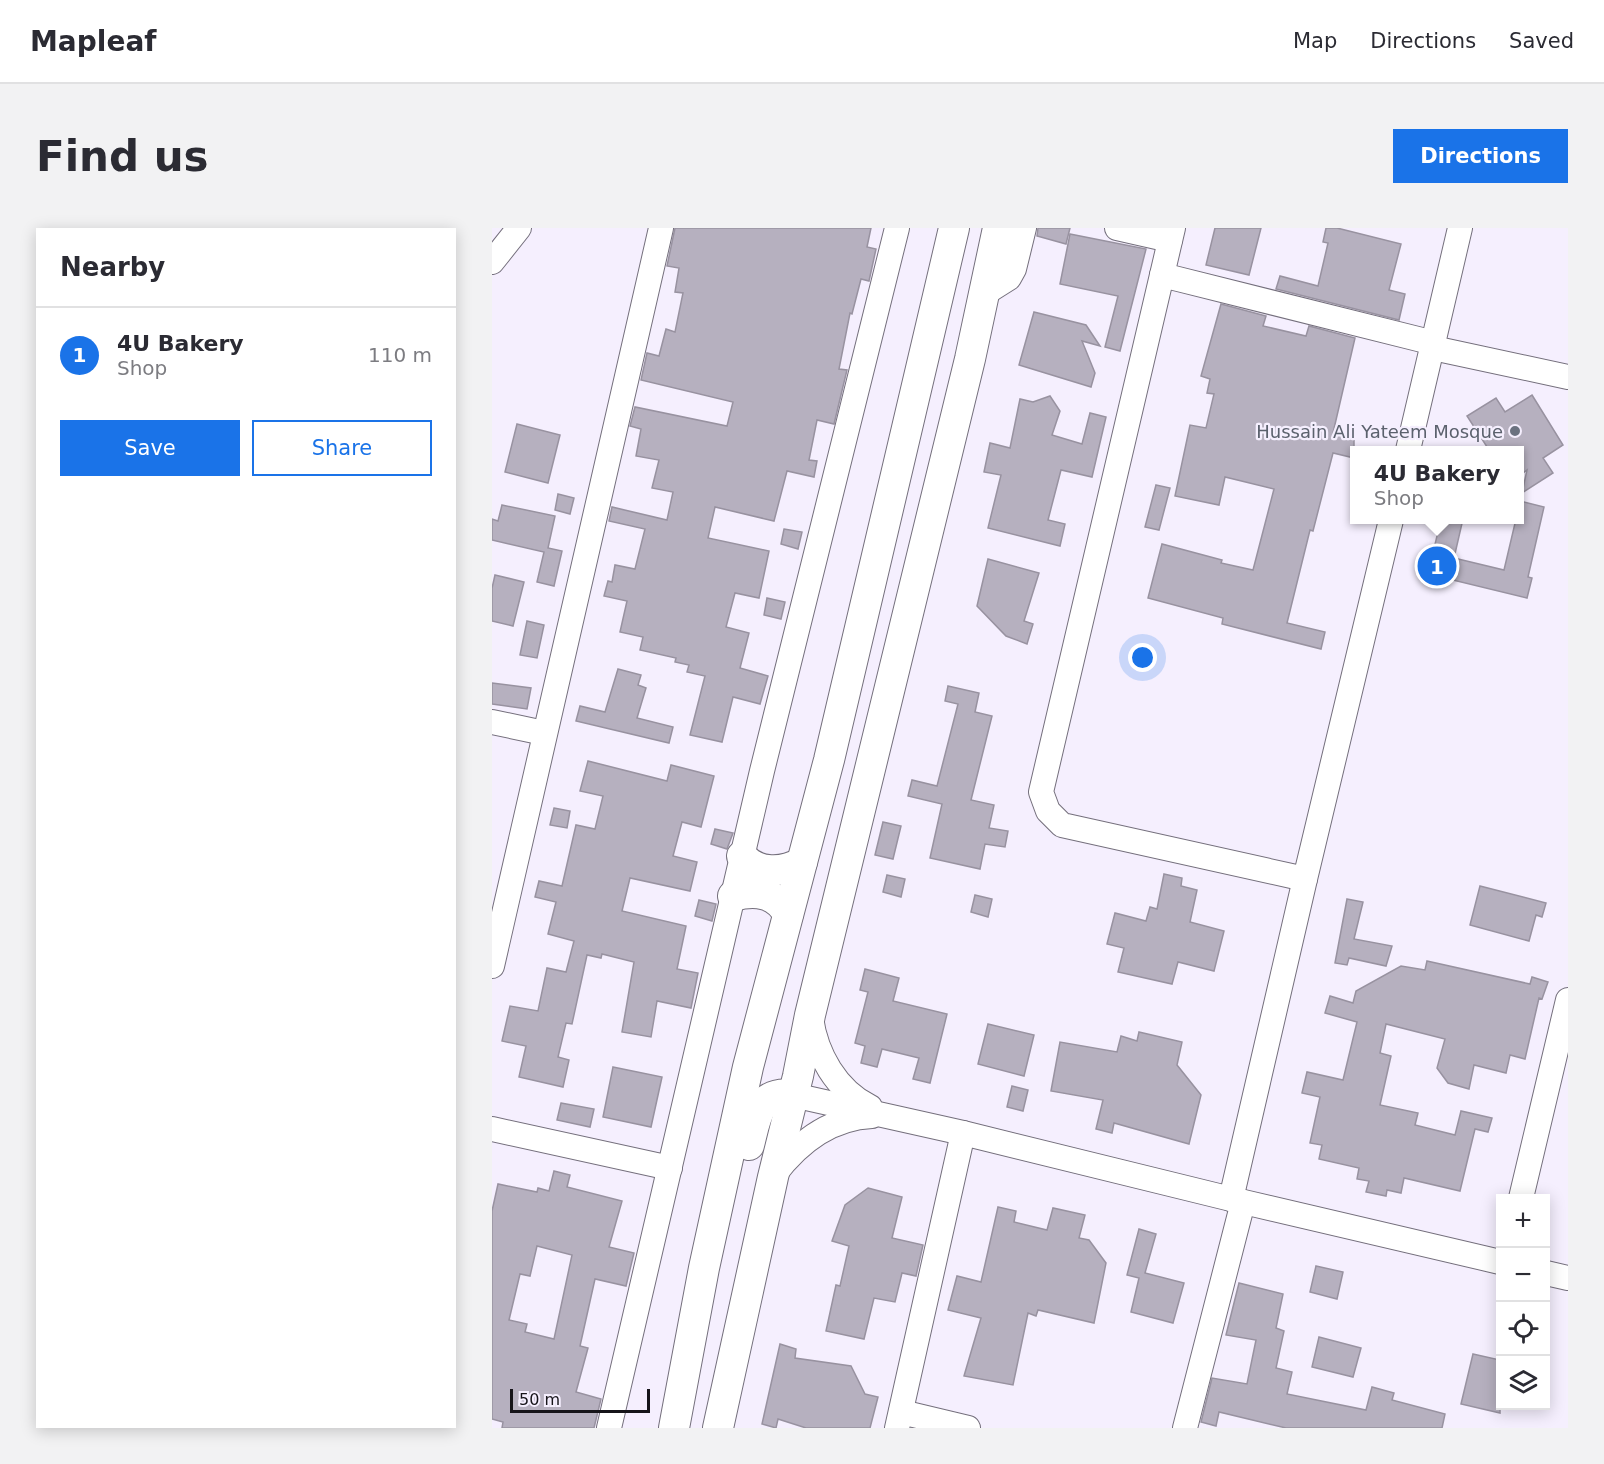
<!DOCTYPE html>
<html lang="en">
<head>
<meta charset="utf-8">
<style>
	body { margin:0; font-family:"DejaVu Sans",sans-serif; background:#f2f2f3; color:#2b2b33 }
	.controls { position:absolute; right:18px; bottom:18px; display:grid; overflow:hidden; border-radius:0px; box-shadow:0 3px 15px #0003 }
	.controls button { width:54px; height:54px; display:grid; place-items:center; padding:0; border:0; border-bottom:2px solid #e1e1e2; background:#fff; color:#2b2b33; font:30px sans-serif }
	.scale { position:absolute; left:18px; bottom:15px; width:140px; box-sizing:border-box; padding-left:6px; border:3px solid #161419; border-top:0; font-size:16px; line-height:21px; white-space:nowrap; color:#161419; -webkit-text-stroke:4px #f5effe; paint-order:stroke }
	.you { position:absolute; left:651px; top:430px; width:21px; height:21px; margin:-15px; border:4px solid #fff; border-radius:50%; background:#1a73e8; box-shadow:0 0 0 9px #1a73e833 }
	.badge { display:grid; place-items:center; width:39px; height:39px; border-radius:50%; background:#1a73e8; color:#fff; font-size:20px; font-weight:700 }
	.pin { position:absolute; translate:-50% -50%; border:3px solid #fff; box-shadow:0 2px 6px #0006 }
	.popup { position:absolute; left:858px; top:218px; width:174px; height:78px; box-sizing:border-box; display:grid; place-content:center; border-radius:0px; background:#fff; filter:drop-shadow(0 2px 4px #0005); font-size:20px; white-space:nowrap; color:#7c7c81 }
	.popup b { font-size:22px; color:#2b2b33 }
	.popup::after { content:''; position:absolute; left:50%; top:100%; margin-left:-12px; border:12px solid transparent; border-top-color:#fff }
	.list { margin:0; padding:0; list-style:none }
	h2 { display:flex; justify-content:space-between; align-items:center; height:78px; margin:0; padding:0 24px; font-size:26px }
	h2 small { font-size:20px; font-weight:400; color:#7c7c81 }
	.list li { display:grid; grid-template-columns:39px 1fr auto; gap:18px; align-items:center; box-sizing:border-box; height:96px; padding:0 24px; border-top:2px solid #e1e1e2 }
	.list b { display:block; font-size:22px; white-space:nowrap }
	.list p { margin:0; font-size:20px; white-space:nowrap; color:#7c7c81 }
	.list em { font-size:20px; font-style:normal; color:#7c7c81 }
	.actions { display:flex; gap:12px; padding:18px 24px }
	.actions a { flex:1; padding:14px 0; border:2px solid #1a73e8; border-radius:0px; text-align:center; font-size:21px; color:#1a73e8 }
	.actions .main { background:#1a73e8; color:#fff }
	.icon { flex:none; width:33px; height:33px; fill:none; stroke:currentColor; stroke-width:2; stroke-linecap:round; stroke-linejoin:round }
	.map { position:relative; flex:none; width:1076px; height:1200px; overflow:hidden; border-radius:0px }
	header { display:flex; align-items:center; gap:36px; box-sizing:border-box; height:84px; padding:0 30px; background:#fff; border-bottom:2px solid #e1e1e2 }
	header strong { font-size:28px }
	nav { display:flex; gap:33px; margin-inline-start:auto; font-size:21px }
	.intro { display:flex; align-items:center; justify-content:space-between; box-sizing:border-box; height:144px; padding:0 36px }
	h1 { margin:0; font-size:42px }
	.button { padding:15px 27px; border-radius:0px; background:#1a73e8; color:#fff; font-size:21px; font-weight:700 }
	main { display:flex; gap:36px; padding:0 36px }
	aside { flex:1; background:#fff; border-radius:0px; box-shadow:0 3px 15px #0003 }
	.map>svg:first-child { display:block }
	.building { fill:#b6b0bf; stroke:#9892a0; stroke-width:1.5; fill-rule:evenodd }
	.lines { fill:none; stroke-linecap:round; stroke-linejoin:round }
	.minor-casing { stroke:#746f7c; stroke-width:26 }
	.major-casing { stroke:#746f7c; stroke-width:32 }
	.minor { stroke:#fff; stroke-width:24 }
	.major { stroke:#fff; stroke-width:30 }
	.worship-dot { fill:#6b7280; stroke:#f5effe; stroke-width:2 }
	.labels { text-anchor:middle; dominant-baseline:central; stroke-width:4.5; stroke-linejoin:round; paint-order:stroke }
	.worship-label { font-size:18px; fill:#5b616d; stroke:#f5effe; text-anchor:end }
</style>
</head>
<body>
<header>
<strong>Mapleaf</strong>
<nav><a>Map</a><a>Directions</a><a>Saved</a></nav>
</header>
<div class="intro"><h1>Find us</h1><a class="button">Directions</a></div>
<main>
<aside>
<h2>Nearby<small></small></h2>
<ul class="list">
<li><span class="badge">1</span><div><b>4U Bakery</b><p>Shop</p></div><em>110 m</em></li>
</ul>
<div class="actions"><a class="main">Save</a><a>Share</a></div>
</aside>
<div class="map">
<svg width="1076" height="1200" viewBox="0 0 1076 1200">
	<rect width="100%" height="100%" fill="#f5effe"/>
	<g class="building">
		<path d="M 183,0 L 379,0 L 375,19 L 384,21 L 377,53 L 369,51 L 360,86 L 358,85 L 347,141 L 355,142 L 342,196 L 325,192 L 317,232 L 325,233 L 322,249 L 295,243 L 282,293 L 223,279 L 216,310 L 277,323 L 267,370 L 243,365 L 234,399 L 257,405 L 248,440 L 276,448 L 268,476 L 241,469 L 230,514 L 198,507 L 213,448 L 195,444 L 197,437 L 183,434 L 184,430 L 148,422 L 151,409 L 128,404 L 135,373 L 112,368 L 116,353 L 120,354 L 123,337 L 143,341 L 153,301 L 117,293 L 120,279 L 175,292 L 181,264 L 160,260 L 167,232 L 144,228 L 149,201 L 138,198 L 143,179 L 235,198 L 241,174 L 149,152 L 155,125 L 167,128 L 174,101 L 183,104 L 191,65 L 183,64 L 187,40 L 175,38 Z"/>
		<path d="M 546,0 L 578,0 L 574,16 L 545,8 Z"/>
		<path d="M 723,0 L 769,0 L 757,47 L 714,37 Z"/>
		<path d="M 834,0 L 845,0 L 909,16 L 897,62 L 913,66 L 907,92 L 784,61 L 788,48 L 826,58 L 836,15 L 831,14 Z"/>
		<path d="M 578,6 L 654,21 L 628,123 L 613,119 L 626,68 L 568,56 Z"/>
		<path d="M 729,76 L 774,88 L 771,98 L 814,108 L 817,98 L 863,110 L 841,205 L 862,211 L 862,230 L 841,225 L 821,303 L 818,302 L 795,395 L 833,404 L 829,421 L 730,396 L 731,390 L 656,370 L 670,316 L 730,332 L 729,335 L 761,342 L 782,261 L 733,249 L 727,277 L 683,268 L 698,197 L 714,200 L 722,166 L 715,165 L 718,151 L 709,148 Z"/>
		<path d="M 542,84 L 594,97 L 608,118 L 590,113 L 603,145 L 599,159 L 527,137 Z"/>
		<path d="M 1040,167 L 1071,217 L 1051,230 L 1061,245 L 1030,265 L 1035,242 L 1028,247 L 1028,222 L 997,222 L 975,188 L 1004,170 L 1013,184 Z"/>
		<path d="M 558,168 L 568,183 L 560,207 L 590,216 L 598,185 L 614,189 L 600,249 L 569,242 L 556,292 L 573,296 L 568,318 L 496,300 L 509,247 L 492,244 L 498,215 L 518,220 L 528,171 L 541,174 Z"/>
		<path d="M 25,196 L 68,207 L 56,255 L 13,244 Z"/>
		<path d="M 664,257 L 678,260 L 667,302 L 653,299 Z"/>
		<path d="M 66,266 L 82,270 L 78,286 L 63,282 Z"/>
		<path d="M 1028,273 L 1052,279 L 1036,349 L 1040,350 L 1035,370 L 936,346 L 949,291 L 971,291 L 962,330 L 1012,342 L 1024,291 L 1028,291 Z"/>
		<path d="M 10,277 L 63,288 L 56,320 L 70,323 L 62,358 L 45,354 L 52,324 L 0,312 L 0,291 L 6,293 Z"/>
		<path d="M 292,301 L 310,304 L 306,321 L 289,316 Z"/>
		<path d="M 496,331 L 547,345 L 532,393 L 541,396 L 535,416 L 514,408 L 485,378 Z"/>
		<path d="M 3,347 L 32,354 L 21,398 L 0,393 L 0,360 Z"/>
		<path d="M 275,370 L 293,374 L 289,391 L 272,387 Z"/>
		<path d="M 35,393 L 52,397 L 45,430 L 28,427 Z"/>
		<path d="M 126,441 L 149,447 L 146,457 L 154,460 L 145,490 L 181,499 L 177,515 L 84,493 L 88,478 L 113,484 Z"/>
		<path d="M 0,455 L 39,460 L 35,481 L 0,476 Z"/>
		<path d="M 456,458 L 487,465 L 483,484 L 500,488 L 479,572 L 502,577 L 497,600 L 516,603 L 513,619 L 493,616 L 488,641 L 438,630 L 450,576 L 416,568 L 420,552 L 445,558 L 466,476 L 453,473 Z"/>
		<path d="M 96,533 L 175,553 L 179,537 L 222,548 L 209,599 L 190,594 L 181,628 L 205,634 L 198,663 L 138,650 L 130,683 L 194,698 L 185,741 L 206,745 L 199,780 L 165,773 L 159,809 L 130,804 L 142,734 L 110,726 L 109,730 L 95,727 L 80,796 L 74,795 L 66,829 L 77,832 L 71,859 L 27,849 L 34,818 L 10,813 L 18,778 L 46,783 L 55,740 L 74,744 L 82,713 L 56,706 L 64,674 L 43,669 L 47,653 L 70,658 L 84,597 L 103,601 L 111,568 L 88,563 Z"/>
		<path d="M 62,580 L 78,583 L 75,600 L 58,597 Z"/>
		<path d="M 391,594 L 409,598 L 401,631 L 383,627 Z"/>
		<path d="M 223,601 L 241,605 L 235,621 L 219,616 Z"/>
		<path d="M 672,646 L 690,650 L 689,658 L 705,662 L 698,694 L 732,703 L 722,743 L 686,734 L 680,756 L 626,744 L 632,720 L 615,716 L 623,685 L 654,693 L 658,679 L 665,681 Z"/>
		<path d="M 395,647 L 413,651 L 409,669 L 391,664 Z"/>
		<path d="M 988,658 L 1054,675 L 1050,689 L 1044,687 L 1037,713 L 978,697 Z"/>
		<path d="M 483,667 L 500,671 L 496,689 L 479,684 Z"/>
		<path d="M 855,671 L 871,674 L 862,711 L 900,718 L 894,738 L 857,730 L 855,737 L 843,735 Z"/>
		<path d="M 207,672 L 224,676 L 220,693 L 203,688 Z"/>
		<path d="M 935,733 L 1038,756 L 1040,749 L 1056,754 L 1050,771 L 1047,770 L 1033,831 L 1018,827 L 1014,845 L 982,837 L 977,861 L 956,855 L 945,840 L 953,811 L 894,796 L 888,825 L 899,828 L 888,877 L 926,885 L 923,897 L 963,907 L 969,883 L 1000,890 L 996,904 L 983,901 L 968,963 L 912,950 L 909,965 L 895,962 L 894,968 L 874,964 L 877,953 L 865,951 L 867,940 L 827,931 L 830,917 L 818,915 L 828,869 L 810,865 L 815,844 L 851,852 L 865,794 L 833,785 L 838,768 L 861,775 L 864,763 L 909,738 L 933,742 Z"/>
		<path d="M 373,741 L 407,750 L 401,773 L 455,786 L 438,855 L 421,851 L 427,830 L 390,821 L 385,839 L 369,835 L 373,818 L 363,815 L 376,764 L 368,762 Z"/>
		<path d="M 496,796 L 542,807 L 532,848 L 486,836 Z"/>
		<path d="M 647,804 L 690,814 L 685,837 L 709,867 L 697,916 L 622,895 L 620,905 L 604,901 L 611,872 L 559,863 L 568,814 L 625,824 L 629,808 L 645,813 Z"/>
		<path d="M 121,839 L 170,849 L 159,899 L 111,889 Z"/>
		<path d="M 520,858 L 536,862 L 531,883 L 515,879 Z"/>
		<path d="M 69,875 L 102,881 L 98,899 L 65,892 Z"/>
		<path d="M 62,943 L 78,947 L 75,959 L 130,973 L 117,1019 L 142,1025 L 134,1058 L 103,1051 L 88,1118 L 96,1120 L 84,1164 L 109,1171 L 102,1200 L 10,1200 L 11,1194 L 0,1191 L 0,983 L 6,956 L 45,964 L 46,960 L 57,963 ZM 45,1018 L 80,1027 L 62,1111 L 33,1104 L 35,1096 L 17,1092 L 28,1046 L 38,1048 Z"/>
		<path d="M 376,960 L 410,969 L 400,1010 L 431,1017 L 424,1048 L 410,1045 L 403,1074 L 382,1070 L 372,1111 L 334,1103 L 344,1057 L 348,1058 L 357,1018 L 340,1013 L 353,977 Z"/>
		<path d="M 506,979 L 524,983 L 522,994 L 555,1002 L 561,980 L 593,987 L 587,1010 L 597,1012 L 614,1035 L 602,1095 L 546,1082 L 544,1088 L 536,1085 L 521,1157 L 472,1148 L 489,1090 L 456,1082 L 465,1048 L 489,1054 Z"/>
		<path d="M 647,1001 L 664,1006 L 653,1045 L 692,1055 L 681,1095 L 639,1084 L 647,1050 L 635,1047 Z"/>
		<path d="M 824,1038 L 851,1044 L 845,1071 L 818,1064 Z"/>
		<path d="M 747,1055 L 791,1066 L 784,1100 L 792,1103 L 784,1140 L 800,1144 L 795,1166 L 874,1182 L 880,1159 L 902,1165 L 900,1172 L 953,1186 L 950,1200 L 794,1200 L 727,1184 L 724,1198 L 709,1194 L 720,1150 L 755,1156 L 764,1112 L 734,1107 Z"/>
		<path d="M 827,1109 L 869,1120 L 861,1149 L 820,1139 Z"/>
		<path d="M 288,1116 L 304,1121 L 303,1130 L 359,1138 L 373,1166 L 386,1169 L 378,1200 L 314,1200 L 286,1191 L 284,1200 L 270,1196 Z"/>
		<path d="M 981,1126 L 1008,1132 L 1008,1185 L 969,1176 Z"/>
	</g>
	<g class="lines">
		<defs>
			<g id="minor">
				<path d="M 625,0 L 678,12"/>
				<path d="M 681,0 L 549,564 L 556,583 L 570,597 L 813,651"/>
				<path d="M 0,34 L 27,0"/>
				<path d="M 670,47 L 942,115"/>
				<path d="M 490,67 L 517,50 L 522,41 L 532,0"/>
				<path d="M 941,120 L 1076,149"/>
				<path d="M 916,222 L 968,0"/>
				<path d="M 0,494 L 52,505"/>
				<path d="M 0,738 L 169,0"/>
				<path d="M 319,790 C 324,826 344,862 378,879"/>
				<path d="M 301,867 L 471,905 L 739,971 L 1008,1034"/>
				<path d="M 0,901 L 178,940"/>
				<path d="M 282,947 C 306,915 338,890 380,888"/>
				<path d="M 1029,970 L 1076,772"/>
				<path d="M 739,971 L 813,651 L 899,292"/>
				<path d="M 1054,1045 L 1076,1050"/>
				<path d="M 409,1184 L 476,1200"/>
				<path d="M 117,1200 L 270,543 L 405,0"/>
				<path d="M 405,1200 L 471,905"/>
				<path d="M 693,1200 L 751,974"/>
			</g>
			<g id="major">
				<path d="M 250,628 C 265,647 292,645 310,634"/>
				<path d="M 241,668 C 263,662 284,664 296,686"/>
				<path d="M 257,917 C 264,890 266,862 301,867"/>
				<path d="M 182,1200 L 212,1040 L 256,839 L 337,532 L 462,0"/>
				<path d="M 226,1200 L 281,949 L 306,848 L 318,787 L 478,131 L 506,0"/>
			</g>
		</defs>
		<use href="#minor" class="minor-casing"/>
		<use href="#major" class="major-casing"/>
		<use href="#minor" class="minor"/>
		<use href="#major" class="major"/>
	</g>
	<circle class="worship-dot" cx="1023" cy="203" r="6"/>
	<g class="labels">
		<g class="worship-label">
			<text x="1011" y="203">Hussain Ali Yateem Mosque</text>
		</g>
	</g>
</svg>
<div class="controls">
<button>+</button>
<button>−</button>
<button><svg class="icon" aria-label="locate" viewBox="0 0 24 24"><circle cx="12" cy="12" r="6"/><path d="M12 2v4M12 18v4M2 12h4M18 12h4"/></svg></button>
<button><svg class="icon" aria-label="layers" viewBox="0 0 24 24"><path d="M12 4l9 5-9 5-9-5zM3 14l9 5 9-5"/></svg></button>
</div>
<div class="scale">50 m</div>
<div class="you"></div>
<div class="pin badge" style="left:945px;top:338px">1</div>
<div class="popup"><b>4U Bakery</b>Shop</div>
</div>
</main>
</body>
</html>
